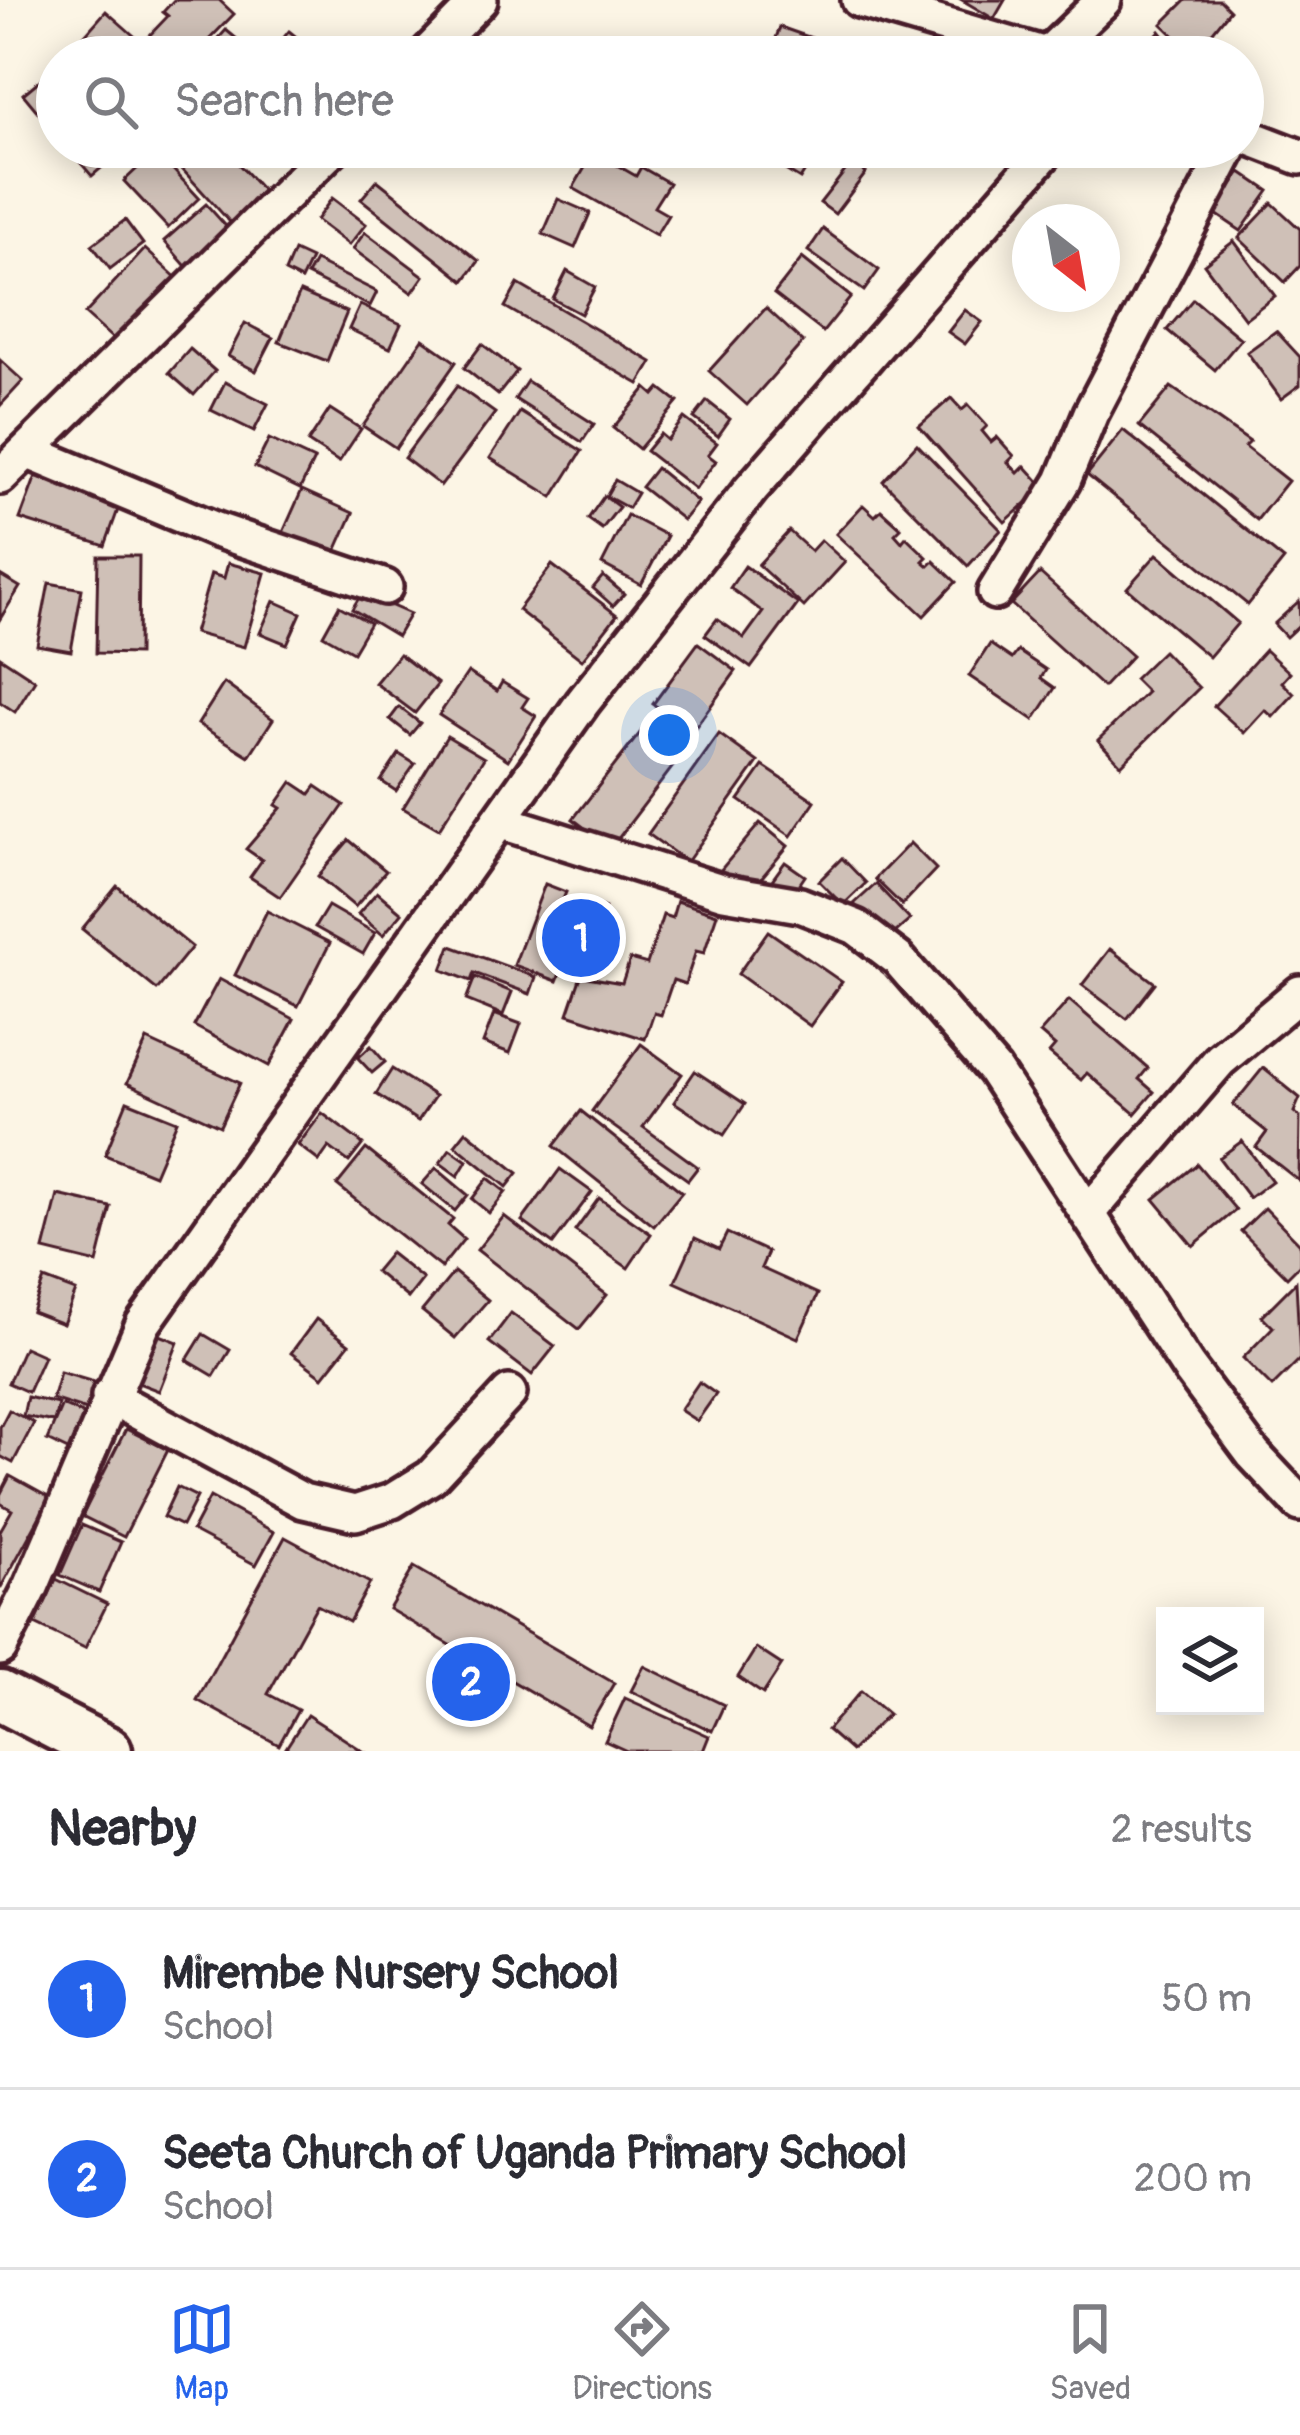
<!DOCTYPE html>
<html lang="en">
<head>
<meta charset="utf-8">
<style>
	body { margin:0; font-family:Pangolin,sans-serif; background:#f7f7f7; color:#2b2b33 }
	.controls { position:absolute; right:36px; bottom:36px; display:grid; overflow:hidden; border-radius:0px; box-shadow:0 6px 30px #0003 }
	.controls button { width:108px; height:108px; display:grid; place-items:center; padding:0; border:0; border-bottom:3px solid #e1e1e2; background:#fff; color:#2b2b33; font:60px sans-serif }
	.compass { position:absolute; left:1012px; top:204px; width:108px; height:108px; border-radius:50%; background:#fff; box-shadow:0 6px 30px #0003; rotate:149deg }
	.you { position:absolute; left:669px; top:735px; width:42px; height:42px; margin:-30px; border:9px solid #fff; border-radius:50%; background:#1a73e8; box-shadow:0 0 0 18px #1a73e833 }
	.badge { display:grid; place-items:center; width:78px; height:78px; border-radius:50%; background:#2563eb; color:#fff; font-size:39px; font-weight:700 }
	.pin { position:absolute; translate:-50% -50%; border:6px solid #fff; box-shadow:0 3px 12px #0006 }
	.list { margin:0; padding:0; list-style:none }
	h2 { display:flex; justify-content:space-between; align-items:center; height:156px; margin:0; padding:0 48px; font-size:51px }
	h2 small { font-size:39px; font-weight:400; color:#7c7c81 }
	.list li { display:grid; grid-template-columns:78px 1fr auto; gap:36px; align-items:center; box-sizing:border-box; height:180px; padding:0 48px; border-top:3px solid #e1e1e2 }
	.list b { display:block; font-size:45px; white-space:nowrap }
	.list p { margin:0; font-size:39px; white-space:nowrap; color:#7c7c81 }
	.list em { font-size:39px; font-style:normal; color:#7c7c81 }
	.icon { flex:none; width:66px; height:66px; fill:none; stroke:currentColor; stroke-width:2; stroke-linecap:round; stroke-linejoin:round }
	.map { position:relative; flex:none; width:1300px; height:1751px; overflow:hidden }
	.search { position:absolute; background:#fff; box-shadow:0 6px 30px #0003; left:36px; right:36px; top:36px; height:132px; display:flex; align-items:center; gap:30px; box-sizing:border-box; padding:0 42px; border-radius:66px; color:#7c7c81; font-size:45px }
	.sheet { height:516px; background:#fff }
	nav { display:flex; justify-content:space-around; align-items:center; box-sizing:border-box; height:168px; border-top:3px solid #e1e1e2; background:#fff; font-size:33px; color:#7c7c81 }
	nav a { display:grid; justify-items:center; gap:6px }
	nav .on { color:#2563eb }
	.map>svg:first-child { display:block }
	.building { fill:#cfc0b7; stroke:#4a1f2b; stroke-width:3 }
	.lines { fill:none; stroke-linecap:round; stroke-linejoin:round }
	.street-casing { stroke:#4a1f2b; stroke-width:42 }
	.secondary-casing { stroke:#4a1f2b; stroke-width:57 }
	.street { stroke:#fcf5e5; stroke-width:33 }
	.secondary { stroke:#fcf5e5; stroke-width:48 }
</style>
</head>
<body>
<div class="map">
<svg width="1300" height="1751" viewBox="0 0 1300 1751">
	<rect width="100%" height="100%" fill="#fcf5e5"/>
	<filter id="ink" filterUnits="userSpaceOnUse"><feTurbulence type="fractalNoise" baseFrequency=".00833" numOctaves="2"/><feDisplacementMap in="SourceGraphic" scale="24" xChannelSelector="R" yChannelSelector="G"/><feConvolveMatrix kernelMatrix="1 2 1 2 8 2 1 2 1" color-interpolation-filters="sRGB"/></filter>
	<g filter="url(#ink)">
		<g class="building">
			<path d="M 174,0 L 219,0 L 234,14 L 192,57 L 167,57 L 147,38 L 168,16 L 163,12 Z"/>
			<path d="M 962,0 L 1005,0 L 994,19 Z"/>
			<path d="M 1186,0 L 1220,0 L 1230,10 L 1194,55 L 1162,24 Z"/>
			<path d="M 106,11 L 158,57 L 88,57 L 75,46 Z"/>
			<path d="M 780,27 L 866,57 L 769,57 Z"/>
			<path d="M 226,30 L 243,44 L 232,57 L 202,57 Z"/>
			<path d="M 289,31 L 321,57 L 268,57 Z"/>
			<path d="M 1160,31 L 1180,57 L 1134,57 Z"/>
			<path d="M 57,66 L 57,135 L 23,94 Z"/>
			<path d="M 67,147 L 126,147 L 92,176 Z"/>
			<path d="M 162,147 L 223,147 L 272,201 L 238,231 Z"/>
			<path d="M 785,147 L 810,163 L 800,179 L 749,148 Z"/>
			<path d="M 156,151 L 199,198 L 168,228 L 124,181 Z"/>
			<path d="M 594,152 L 636,176 L 641,167 L 669,183 L 654,207 L 668,215 L 656,235 L 573,188 Z"/>
			<path d="M 852,162 L 866,173 L 835,214 L 820,203 Z"/>
			<path d="M 1241,172 L 1269,191 L 1241,231 L 1213,212 Z"/>
			<path d="M 377,180 L 479,261 L 464,281 L 361,199 Z"/>
			<path d="M 332,198 L 366,224 L 349,245 L 316,220 Z"/>
			<path d="M 558,199 L 590,213 L 575,248 L 543,234 Z"/>
			<path d="M 1272,203 L 1300,229 L 1300,266 L 1285,282 L 1239,238 Z"/>
			<path d="M 206,204 L 234,235 L 191,272 L 164,241 Z"/>
			<path d="M 125,220 L 143,244 L 110,269 L 92,245 Z"/>
			<path d="M 823,229 L 879,270 L 864,291 L 808,251 Z"/>
			<path d="M 365,232 L 424,276 L 412,293 L 353,249 Z"/>
			<path d="M 1234,241 L 1275,296 L 1245,319 L 1204,264 Z"/>
			<path d="M 145,249 L 181,282 L 122,347 L 85,314 Z"/>
			<path d="M 294,251 L 311,259 L 301,280 L 285,272 Z"/>
			<path d="M 802,258 L 851,297 L 823,332 L 774,294 Z"/>
			<path d="M 315,261 L 377,292 L 370,306 L 307,275 Z"/>
			<path d="M 567,271 L 595,287 L 581,314 L 553,299 Z"/>
			<path d="M 518,284 L 652,362 L 639,384 L 505,307 Z"/>
			<path d="M 300,292 L 347,312 L 327,361 L 279,342 Z"/>
			<path d="M 1193,299 L 1241,339 L 1215,370 L 1167,330 Z"/>
			<path d="M 360,305 L 401,324 L 390,348 L 349,329 Z"/>
			<path d="M 766,308 L 803,342 L 747,405 L 709,371 Z"/>
			<path d="M 965,310 L 982,322 L 965,344 L 948,332 Z"/>
			<path d="M 245,323 L 273,338 L 256,371 L 228,356 Z"/>
			<path d="M 1276,331 L 1300,357 L 1300,385 L 1281,399 L 1247,352 Z"/>
			<path d="M 423,339 L 456,362 L 396,448 L 363,426 Z"/>
			<path d="M 482,344 L 517,371 L 498,395 L 464,368 Z"/>
			<path d="M 190,349 L 215,371 L 194,395 L 169,373 Z"/>
			<path d="M 0,360 L 23,381 L 0,406 Z"/>
			<path d="M 527,381 L 594,424 L 582,442 L 515,399 Z"/>
			<path d="M 225,382 L 268,404 L 254,431 L 211,410 Z"/>
			<path d="M 457,386 L 495,413 L 441,486 L 404,458 Z"/>
			<path d="M 1171,387 L 1250,442 L 1245,447 L 1288,481 L 1257,520 L 1139,426 Z"/>
			<path d="M 646,388 L 654,395 L 660,388 L 678,402 L 639,449 L 613,428 Z"/>
			<path d="M 951,398 L 962,410 L 968,405 L 987,426 L 982,431 L 991,442 L 997,437 L 1014,456 L 1008,462 L 1018,473 L 1025,466 L 1044,487 L 1005,522 L 919,426 Z"/>
			<path d="M 707,401 L 730,419 L 718,436 L 694,418 Z"/>
			<path d="M 330,409 L 361,429 L 339,462 L 308,442 Z"/>
			<path d="M 520,412 L 582,451 L 553,497 L 490,458 Z"/>
			<path d="M 684,418 L 717,443 L 708,455 L 716,461 L 695,489 L 646,451 L 660,434 L 667,440 Z"/>
			<path d="M 1123,430 L 1284,560 L 1248,605 L 1087,475 Z"/>
			<path d="M 269,439 L 314,460 L 300,489 L 255,467 Z"/>
			<path d="M 917,444 L 1001,530 L 968,566 L 883,481 Z"/>
			<path d="M 656,468 L 698,502 L 683,520 L 641,487 Z"/>
			<path d="M 36,476 L 119,507 L 105,546 L 20,519 Z"/>
			<path d="M 615,480 L 637,493 L 628,508 L 606,496 Z"/>
			<path d="M 302,490 L 353,513 L 332,560 L 281,537 Z"/>
			<path d="M 604,496 L 619,507 L 602,529 L 588,519 Z"/>
			<path d="M 863,505 L 875,516 L 881,510 L 901,528 L 895,534 L 902,542 L 906,537 L 927,557 L 923,561 L 929,566 L 934,561 L 956,582 L 924,616 L 836,534 Z"/>
			<path d="M 627,515 L 667,536 L 641,585 L 602,564 Z"/>
			<path d="M 789,531 L 811,551 L 821,540 L 845,562 L 804,607 L 758,565 Z"/>
			<path d="M 1157,554 L 1238,623 L 1209,657 L 1127,588 Z"/>
			<path d="M 98,556 L 139,556 L 138,654 L 96,653 Z"/>
			<path d="M 228,563 L 265,573 L 244,647 L 194,633 L 211,574 L 224,578 Z"/>
			<path d="M 552,565 L 617,615 L 582,660 L 518,610 Z"/>
			<path d="M 745,566 L 798,604 L 751,668 L 705,635 L 717,619 L 744,638 L 763,612 L 730,588 Z"/>
			<path d="M 1040,573 L 1132,656 L 1103,687 L 1011,604 Z"/>
			<path d="M 0,575 L 20,587 L 0,619 Z"/>
			<path d="M 603,576 L 624,594 L 613,606 L 593,588 Z"/>
			<path d="M 49,583 L 82,589 L 71,651 L 37,645 Z"/>
			<path d="M 362,593 L 410,614 L 397,636 L 352,609 Z"/>
			<path d="M 274,601 L 301,613 L 287,644 L 260,633 Z"/>
			<path d="M 1299,601 L 1300,624 L 1286,637 L 1274,624 Z"/>
			<path d="M 339,606 L 370,623 L 353,652 L 323,635 Z"/>
			<path d="M 698,643 L 736,671 L 692,732 L 653,704 Z"/>
			<path d="M 990,644 L 1012,659 L 1018,651 L 1046,670 L 1041,678 L 1055,688 L 1034,720 L 969,676 Z"/>
			<path d="M 1265,650 L 1290,673 L 1282,682 L 1294,694 L 1273,717 L 1265,710 L 1244,733 L 1214,706 Z"/>
			<path d="M 1163,651 L 1199,688 L 1121,765 L 1098,740 L 1147,692 L 1134,679 Z"/>
			<path d="M 399,654 L 438,684 L 415,713 L 375,683 Z"/>
			<path d="M 0,657 L 35,680 L 15,712 L 0,702 Z"/>
			<path d="M 468,672 L 497,691 L 502,682 L 528,698 L 522,707 L 536,716 L 508,760 L 439,715 Z"/>
			<path d="M 224,683 L 273,719 L 249,756 L 198,724 Z"/>
			<path d="M 399,707 L 420,723 L 410,735 L 390,719 Z"/>
			<path d="M 650,720 L 687,748 L 611,848 L 573,819 Z"/>
			<path d="M 719,734 L 758,762 L 687,862 L 648,834 Z"/>
			<path d="M 447,736 L 484,758 L 439,829 L 403,808 Z"/>
			<path d="M 399,754 L 415,764 L 396,791 L 381,781 Z"/>
			<path d="M 763,766 L 815,801 L 791,836 L 739,800 Z"/>
			<path d="M 292,782 L 310,794 L 316,786 L 344,805 L 280,897 L 250,877 L 262,860 L 246,849 L 281,808 L 276,805 Z"/>
			<path d="M 760,823 L 788,846 L 747,895 L 719,872 Z"/>
			<path d="M 349,840 L 386,871 L 355,907 L 318,876 Z"/>
			<path d="M 910,843 L 936,869 L 902,905 L 875,879 Z"/>
			<path d="M 842,858 L 866,883 L 843,905 L 819,881 Z"/>
			<path d="M 785,862 L 805,876 L 790,898 L 769,884 Z"/>
			<path d="M 545,884 L 566,892 L 562,902 L 582,910 L 585,901 L 605,908 L 595,936 L 578,929 L 557,981 L 514,965 Z"/>
			<path d="M 876,884 L 910,920 L 887,940 L 854,904 Z"/>
			<path d="M 117,886 L 192,947 L 157,990 L 82,929 Z"/>
			<path d="M 377,892 L 402,913 L 383,935 L 358,914 Z"/>
			<path d="M 677,901 L 717,914 L 704,953 L 696,951 L 685,984 L 673,980 L 661,1015 L 654,1013 L 645,1039 L 568,1014 L 581,976 L 622,983 L 630,959 L 647,964 L 663,915 L 672,918 Z"/>
			<path d="M 328,906 L 375,933 L 363,954 L 315,927 Z"/>
			<path d="M 267,911 L 330,943 L 298,1006 L 235,975 Z"/>
			<path d="M 768,931 L 842,982 L 810,1026 L 738,974 Z"/>
			<path d="M 451,946 L 536,977 L 530,994 L 474,973 L 471,981 L 442,970 Z"/>
			<path d="M 1110,949 L 1155,983 L 1127,1019 L 1082,985 Z"/>
			<path d="M 475,977 L 512,992 L 503,1015 L 466,1000 Z"/>
			<path d="M 219,979 L 294,1019 L 269,1066 L 194,1026 Z"/>
			<path d="M 1069,1000 L 1148,1068 L 1139,1079 L 1154,1092 L 1135,1114 L 1087,1073 L 1081,1080 L 1049,1053 L 1055,1046 L 1040,1033 Z"/>
			<path d="M 494,1014 L 521,1024 L 510,1053 L 483,1043 Z"/>
			<path d="M 147,1040 L 240,1083 L 220,1126 L 127,1083 Z"/>
			<path d="M 641,1044 L 682,1074 L 643,1127 L 698,1167 L 688,1180 L 592,1111 Z"/>
			<path d="M 371,1046 L 385,1062 L 372,1073 L 358,1058 Z"/>
			<path d="M 1263,1068 L 1300,1098 L 1294,1112 L 1300,1117 L 1299,1181 L 1256,1147 L 1267,1132 L 1233,1105 Z"/>
			<path d="M 392,1069 L 435,1096 L 418,1121 L 376,1094 Z"/>
			<path d="M 695,1071 L 745,1104 L 724,1135 L 674,1102 Z"/>
			<path d="M 127,1101 L 177,1121 L 154,1175 L 105,1155 Z"/>
			<path d="M 581,1111 L 682,1192 L 654,1226 L 554,1146 Z"/>
			<path d="M 322,1113 L 363,1144 L 349,1162 L 329,1147 L 319,1161 L 298,1145 Z"/>
			<path d="M 466,1131 L 518,1173 L 507,1187 L 455,1145 Z"/>
			<path d="M 1242,1141 L 1272,1181 L 1249,1198 L 1219,1158 Z"/>
			<path d="M 366,1149 L 453,1219 L 448,1225 L 464,1239 L 441,1268 L 337,1185 Z"/>
			<path d="M 450,1149 L 467,1161 L 458,1176 L 440,1163 Z"/>
			<path d="M 1197,1164 L 1236,1210 L 1193,1246 L 1154,1199 Z"/>
			<path d="M 436,1168 L 468,1195 L 455,1211 L 422,1184 Z"/>
			<path d="M 560,1169 L 592,1192 L 553,1244 L 522,1221 Z"/>
			<path d="M 488,1178 L 506,1192 L 489,1213 L 472,1199 Z"/>
			<path d="M 58,1195 L 111,1207 L 97,1263 L 44,1250 Z"/>
			<path d="M 599,1198 L 651,1234 L 628,1268 L 575,1231 Z"/>
			<path d="M 1265,1208 L 1300,1244 L 1300,1264 L 1287,1277 L 1241,1231 Z"/>
			<path d="M 504,1216 L 607,1295 L 579,1329 L 477,1250 Z"/>
			<path d="M 727,1233 L 768,1252 L 761,1268 L 818,1294 L 798,1338 L 675,1282 L 695,1238 L 719,1249 Z"/>
			<path d="M 390,1253 L 423,1279 L 408,1298 L 375,1271 Z"/>
			<path d="M 454,1272 L 488,1300 L 455,1338 L 422,1311 Z"/>
			<path d="M 44,1279 L 76,1291 L 63,1324 L 32,1312 Z"/>
			<path d="M 1296,1282 L 1300,1359 L 1272,1387 L 1243,1358 L 1273,1327 L 1262,1316 Z"/>
			<path d="M 511,1313 L 555,1346 L 532,1375 L 489,1342 Z"/>
			<path d="M 316,1319 L 349,1344 L 323,1377 L 291,1353 Z"/>
			<path d="M 152,1332 L 178,1342 L 159,1391 L 133,1381 Z"/>
			<path d="M 203,1334 L 230,1350 L 214,1376 L 187,1360 Z"/>
			<path d="M 24,1347 L 44,1356 L 28,1392 L 8,1383 Z"/>
			<path d="M 60,1372 L 94,1382 L 86,1410 L 52,1399 Z"/>
			<path d="M 699,1382 L 716,1394 L 697,1421 L 680,1410 Z"/>
			<path d="M 27,1397 L 58,1404 L 54,1422 L 23,1416 Z"/>
			<path d="M 62,1405 L 85,1415 L 70,1451 L 47,1440 Z"/>
			<path d="M 9,1410 L 34,1423 L 13,1463 L 0,1456 L 0,1427 Z"/>
			<path d="M 126,1429 L 168,1450 L 124,1537 L 82,1516 Z"/>
			<path d="M 10,1476 L 50,1498 L 0,1589 L 0,1531 L 12,1510 L 0,1503 L 0,1495 Z"/>
			<path d="M 177,1487 L 197,1497 L 182,1526 L 163,1517 Z"/>
			<path d="M 210,1497 L 274,1532 L 256,1565 L 192,1531 Z"/>
			<path d="M 82,1525 L 121,1542 L 99,1592 L 60,1575 Z"/>
			<path d="M 285,1537 L 370,1583 L 349,1622 L 317,1605 L 268,1694 L 298,1710 L 279,1745 L 197,1700 Z"/>
			<path d="M 414,1567 L 614,1683 L 589,1726 L 389,1609 Z"/>
			<path d="M 56,1579 L 107,1604 L 85,1648 L 35,1624 Z"/>
			<path d="M 756,1648 L 782,1665 L 763,1694 L 738,1677 Z"/>
			<path d="M 644,1666 L 724,1705 L 712,1731 L 631,1691 Z"/>
			<path d="M 861,1691 L 888,1714 L 851,1751 L 827,1730 Z"/>
			<path d="M 625,1698 L 709,1736 L 703,1751 L 627,1751 L 605,1741 Z"/>
			<path d="M 307,1715 L 363,1751 L 284,1751 Z"/>
		</g>
		<g class="lines">
			<defs>
				<g id="street">
					<path d="M 859,0 L 1053,57"/>
					<path d="M 1047,55 L 1104,0"/>
					<path d="M 424,57 L 480,0"/>
					<path d="M 1243,135 L 1300,157"/>
					<path d="M 29,452 L 216,530 L 385,587"/>
					<path d="M 0,477 L 334,147"/>
					<path d="M 995,592 L 1063,481 L 1091,413 L 1230,147"/>
					<path d="M 499,821 L 724,892 L 800,905 L 856,927 L 898,959 L 994,1070 L 1188,1367 L 1253,1454 L 1300,1504"/>
					<path d="M 1090,1211 L 1220,1060 L 1300,993"/>
					<path d="M 109,1396 L 303,1501 L 355,1513 L 392,1501 L 431,1477 L 509,1393"/>
					<path d="M 0,1648 L 31,1587 L 143,1324 L 583,702 L 751,489 L 1050,147"/>
				</g>
				<path id="secondary" d="M 0,1696 L 107,1751"/>
			</defs>
			<use href="#street" class="street-casing"/>
			<use href="#secondary" class="secondary-casing"/>
			<use href="#street" class="street"/>
			<use href="#secondary" class="secondary"/>
		</g>
	</g>
</svg>
<div class="controls">
<button><svg class="icon" aria-label="layers" viewBox="0 0 24 24"><path d="M12 4l9 5-9 5-9-5zM3 14l9 5 9-5"/></svg></button>
</div>
<svg class="compass" viewBox="-18 -18 36 36"><path d="M0-13l5 13h-10z" fill="#e53935"/><path d="M0 13l5-13h-10z" fill="#7c7c81"/></svg>
<div class="you"></div>
<div class="pin badge" style="left:581px;top:938px">1</div>
<div class="pin badge" style="left:471px;top:1682px">2</div>
<div class="search"><svg class="icon" aria-label="search" viewBox="0 0 24 24"><circle cx="10" cy="10" r="6"/><path d="M15 15l6 6"/></svg>Search here</div>
</div>
<section class="sheet">
<h2>Nearby<small>2 results</small></h2>
<ul class="list">
<li><span class="badge">1</span><div><b>Mirembe Nursery School</b><p>School</p></div><em>50 m</em></li>
<li><span class="badge">2</span><div><b>Seeta Church of Uganda Primary School</b><p>School</p></div><em>200 m</em></li>
</ul>
</section>
<nav>
<a class="on"><svg class="icon" aria-label="map" viewBox="0 0 24 24"><path d="M3 6l6-2 6 2 6-2v14l-6 2-6-2-6 2zM9 4v14M15 6v14"/></svg>Map</a>
<a><svg class="icon" aria-label="directions" viewBox="0 0 24 24"><path d="M12 3l9 9-9 9-9-9zM9 14v-3h6M13 9l2 2-2 2"/></svg>Directions</a>
<a><svg class="icon" aria-label="saved" viewBox="0 0 24 24"><path d="M7 4h10v16l-5-4-5 4z"/></svg>Saved</a>
</nav>
</body>
</html>
